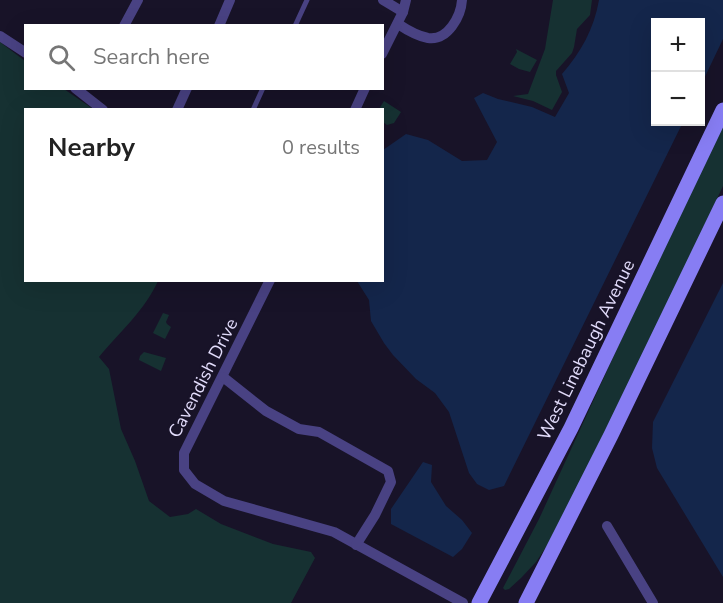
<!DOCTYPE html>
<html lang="en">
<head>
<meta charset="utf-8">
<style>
	body { margin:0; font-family:"Nunito Sans",sans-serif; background:#f2f2f2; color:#222 }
	.controls { position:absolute; right:18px; top:18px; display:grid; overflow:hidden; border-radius:0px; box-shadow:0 6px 24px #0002 }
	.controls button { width:54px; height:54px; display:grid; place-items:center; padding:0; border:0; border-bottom:2px solid #e0e0e0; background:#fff; color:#222; font:30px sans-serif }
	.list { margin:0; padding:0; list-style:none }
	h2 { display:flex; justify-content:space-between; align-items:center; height:78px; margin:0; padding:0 24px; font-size:26px }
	h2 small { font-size:20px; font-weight:400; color:#767676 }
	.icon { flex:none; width:33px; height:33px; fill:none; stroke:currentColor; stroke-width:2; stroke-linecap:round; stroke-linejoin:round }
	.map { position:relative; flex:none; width:723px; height:603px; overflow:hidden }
	.search { position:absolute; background:#fff; box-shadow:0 6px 24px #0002; left:24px; top:24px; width:360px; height:66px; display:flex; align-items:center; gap:15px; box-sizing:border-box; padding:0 21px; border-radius:0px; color:#767676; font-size:22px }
	.panel { position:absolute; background:#fff; box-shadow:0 6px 24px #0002; left:24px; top:108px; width:360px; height:174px; border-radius:0px }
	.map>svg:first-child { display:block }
	.green { fill:#163132 }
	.water { fill:#14264b }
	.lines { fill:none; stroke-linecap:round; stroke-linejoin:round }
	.service { stroke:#494283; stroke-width:5 }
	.minor { stroke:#494283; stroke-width:10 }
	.secondary { stroke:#877df3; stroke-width:15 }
	.labels { text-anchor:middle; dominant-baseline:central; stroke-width:4.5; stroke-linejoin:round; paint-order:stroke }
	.street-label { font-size:18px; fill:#e3ddfc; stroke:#181328 }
</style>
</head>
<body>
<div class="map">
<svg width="723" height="603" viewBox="0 0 723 603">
	<rect width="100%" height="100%" fill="#181328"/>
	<g class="green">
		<path d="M 553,0 L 592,0 L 590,15 L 577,29 L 574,47 L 572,53 L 556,71 L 556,75 L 562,92 L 552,110 L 533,101 L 513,96 L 528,94 L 545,49 Z"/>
		<path d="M 0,42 L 25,61 L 26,88 L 64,89 L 93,109 L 26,110 L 26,280 L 158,281 C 145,310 119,333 99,357 L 109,369 L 121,429 L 135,461 L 149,501 L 170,517 L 188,514 L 196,509 L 221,524 L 273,544 L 311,552 L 315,558 L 291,603 L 0,603 Z"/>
		<path d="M 516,49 L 537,60 L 530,72 L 519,69 L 510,64 L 517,52 Z"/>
		<path d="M 384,101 L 401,112 L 394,123 L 387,125 L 383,122 L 382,110 L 379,109 Z"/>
		<path d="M 723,125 L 723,186 L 598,450 L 548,544 L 536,562 L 521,578 L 509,589 L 505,590 L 503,588 L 539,519 L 633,314 Z"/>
		<path d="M 163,313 L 169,315 L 166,322 L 167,324 L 171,327 L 165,339 L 153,333 Z"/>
		<path d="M 144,352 L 166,358 L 161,371 L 139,360 L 140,356 Z"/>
	</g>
	<g class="water">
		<path d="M 599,0 L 723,0 L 723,39 L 701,85 L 700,22 L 656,22 L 656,122 L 683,122 L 504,486 L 489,490 L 477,484 L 469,473 L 449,412 L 435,393 L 416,379 L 393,355 L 384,343 L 371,321 L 369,300 L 357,281 L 382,280 L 383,150 L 406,134 L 428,140 L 462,161 L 487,160 L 497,142 L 474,98 L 483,93 L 498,99 L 532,107 L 555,117 L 569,93 L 562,74 C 581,52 594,29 599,0 Z"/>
		<path d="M 723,283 L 723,577 L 657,468 L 652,448 L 653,422 Z"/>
		<path d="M 423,462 L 432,465 L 431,482 L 446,506 L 462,520 L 472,533 L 462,549 L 453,557 L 391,524 L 391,509 Z"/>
	</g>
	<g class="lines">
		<g class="service">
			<path d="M 295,26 L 307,0"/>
			<path d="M 253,110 L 263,88"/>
		</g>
		<g class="minor">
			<path d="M 383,0 L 403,12"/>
			<path d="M 398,24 C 407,30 417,36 428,38 C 448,41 461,16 462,0"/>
			<path d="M 124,26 L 138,0"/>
			<path d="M 219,26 L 230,0"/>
			<path d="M 0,36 L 26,53"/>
			<path d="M 382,54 L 403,12 L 406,0"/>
			<path d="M 75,88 L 103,110"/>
			<path d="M 177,110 L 187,88"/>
			<path d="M 355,110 L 365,88"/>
			<path d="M 270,280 L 184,453 L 184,470 L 195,484 L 224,501 L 334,532 L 463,603"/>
			<path d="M 223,377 L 266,411 L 299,429 L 319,432 L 388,471 L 391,482 L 375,515 L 356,545"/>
			<path d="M 607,526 L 653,603"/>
		</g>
		<g class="secondary">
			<path d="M 479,603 L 571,428 L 723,110"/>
			<path d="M 526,603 L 611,435 L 723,203"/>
		</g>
	</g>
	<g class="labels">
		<g class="street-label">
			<text transform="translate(586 350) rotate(-64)">West Linebaugh Avenue</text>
			<text transform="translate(203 378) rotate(-63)">Cavendish Drive</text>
		</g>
	</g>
</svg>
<div class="controls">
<button>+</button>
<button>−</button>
</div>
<div class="search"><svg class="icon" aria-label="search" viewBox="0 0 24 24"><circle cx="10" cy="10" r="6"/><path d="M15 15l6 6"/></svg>Search here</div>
<section class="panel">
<h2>Nearby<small>0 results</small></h2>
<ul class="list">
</ul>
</section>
</div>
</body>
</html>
